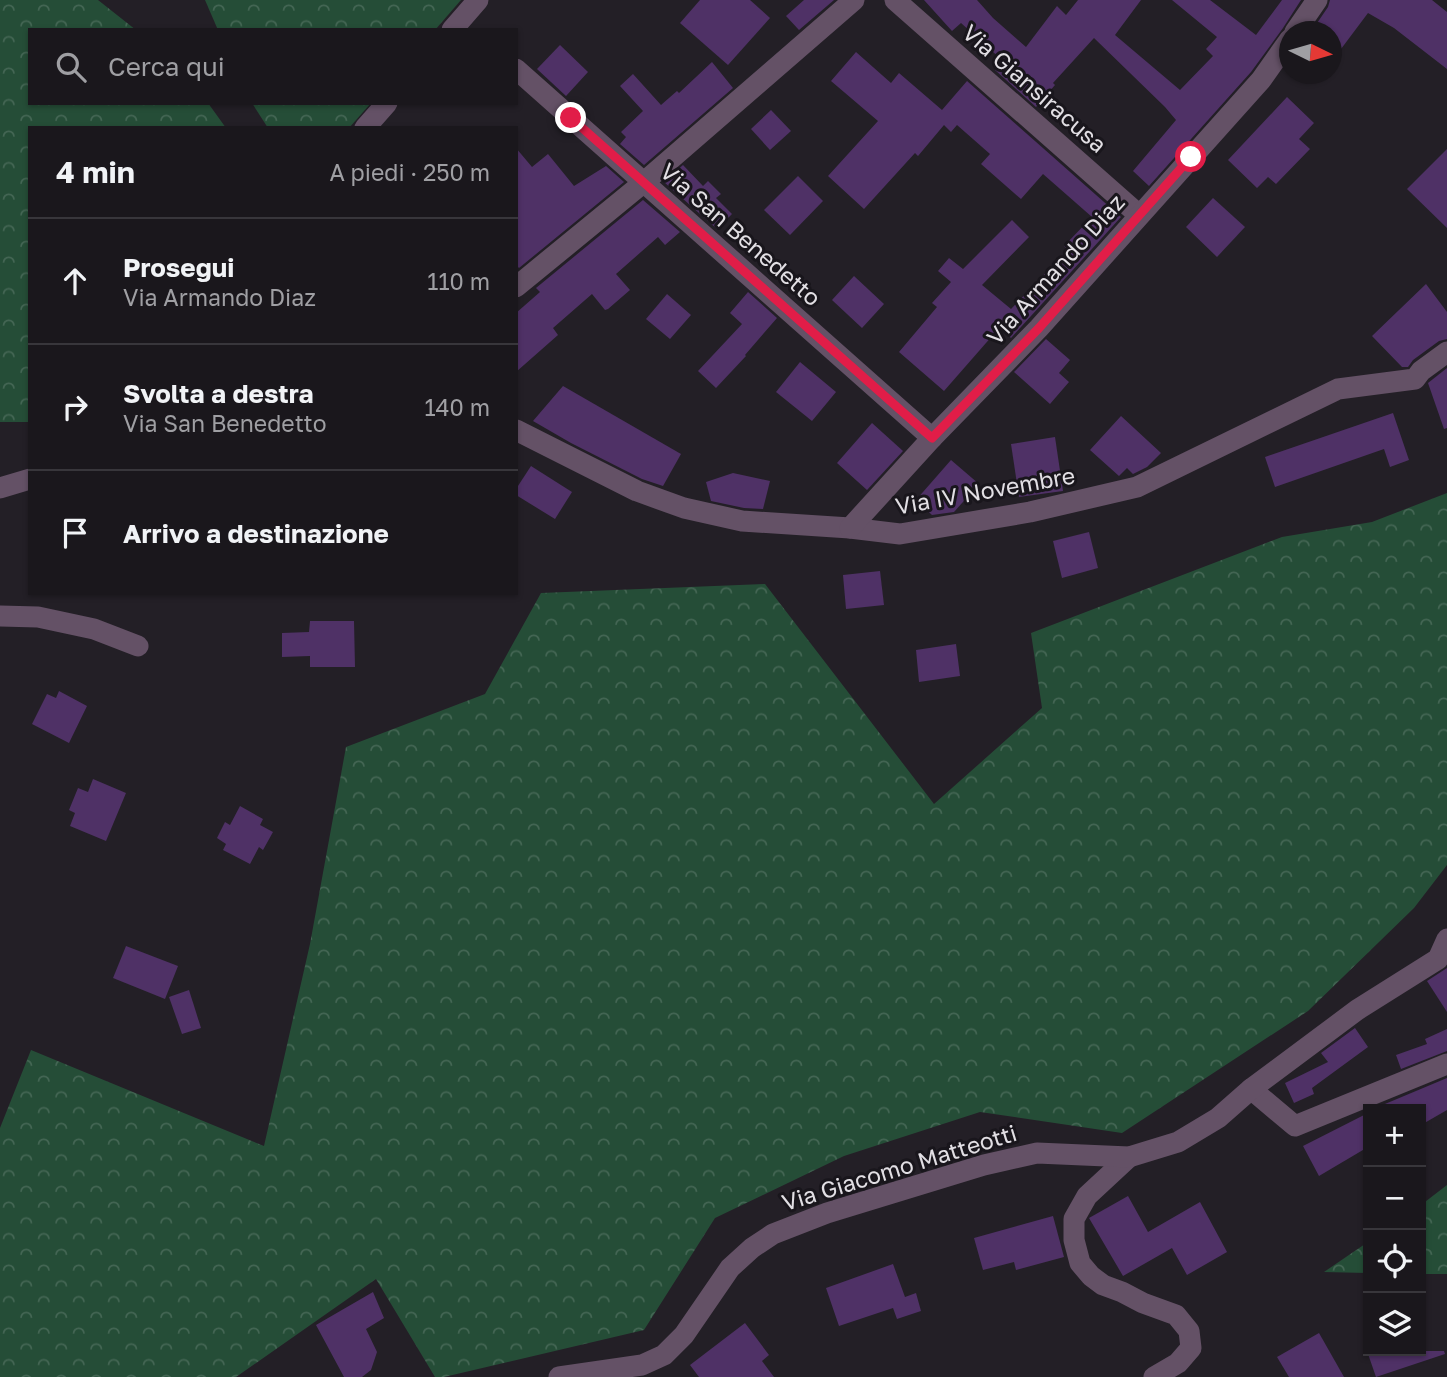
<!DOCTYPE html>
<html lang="it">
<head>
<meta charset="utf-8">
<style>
	body { margin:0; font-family:"Golos Text",sans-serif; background:#232025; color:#f1f3f6 }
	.controls { position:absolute; right:21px; bottom:21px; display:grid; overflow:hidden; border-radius:0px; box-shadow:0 2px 5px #0004 }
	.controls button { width:63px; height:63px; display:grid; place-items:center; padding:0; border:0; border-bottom:2px solid #38363b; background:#1a171c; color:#f1f3f6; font:35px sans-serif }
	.compass { position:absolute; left:1279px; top:21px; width:63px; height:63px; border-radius:50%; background:#1a171c; box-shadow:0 2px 5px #0004; rotate:95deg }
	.stop { position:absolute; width:21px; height:21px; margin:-16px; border:5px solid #e11d48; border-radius:50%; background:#fff }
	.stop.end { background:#e11d48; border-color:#fff; box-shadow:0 2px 7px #0008 }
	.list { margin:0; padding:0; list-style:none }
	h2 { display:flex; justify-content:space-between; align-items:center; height:91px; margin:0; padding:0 28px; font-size:30px }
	h2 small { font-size:23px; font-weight:400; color:#9f9fa3 }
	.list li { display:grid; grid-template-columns:46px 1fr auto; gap:21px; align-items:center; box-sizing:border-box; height:126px; padding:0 28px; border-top:2px solid #38363b }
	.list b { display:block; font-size:26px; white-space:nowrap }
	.list p { margin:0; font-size:23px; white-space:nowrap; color:#9f9fa3 }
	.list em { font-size:23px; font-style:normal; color:#9f9fa3 }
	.icon { flex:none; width:38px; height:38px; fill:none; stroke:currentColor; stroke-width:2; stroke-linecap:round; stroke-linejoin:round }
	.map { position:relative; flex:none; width:1447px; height:1377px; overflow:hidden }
	.search { position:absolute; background:#1a171c; box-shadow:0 2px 5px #0004; left:28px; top:28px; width:490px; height:77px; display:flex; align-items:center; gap:18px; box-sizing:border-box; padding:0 24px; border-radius:0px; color:#9f9fa3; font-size:26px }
	.panel { position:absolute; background:#1a171c; box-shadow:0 2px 5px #0004; left:28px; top:126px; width:490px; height:469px; border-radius:0px }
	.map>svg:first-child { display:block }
	.forest { fill:url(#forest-crowns) }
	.building { fill:#4f3166 }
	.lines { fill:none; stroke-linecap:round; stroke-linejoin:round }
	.street { stroke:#645166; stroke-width:21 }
	.route { stroke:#e11d48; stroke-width:9 }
	.labels { text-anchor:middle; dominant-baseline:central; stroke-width:6; stroke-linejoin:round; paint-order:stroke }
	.street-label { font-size:23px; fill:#e2dfe4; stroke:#19161c }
</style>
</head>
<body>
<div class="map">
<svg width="1447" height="1377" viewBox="0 0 1447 1377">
	<defs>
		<pattern id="forest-crowns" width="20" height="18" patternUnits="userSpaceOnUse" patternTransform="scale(1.75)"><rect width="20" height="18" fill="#254d37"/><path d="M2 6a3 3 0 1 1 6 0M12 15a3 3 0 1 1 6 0" fill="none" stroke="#446654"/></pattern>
	</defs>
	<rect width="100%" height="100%" fill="#231f26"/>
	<g class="forest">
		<path d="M 0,0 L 98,0 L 136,30 L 30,30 L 30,103 L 208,103 L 226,128 L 30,128 L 30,422 L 0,422 Z"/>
		<path d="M 205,0 L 461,0 L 435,30 L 218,30 Z"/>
		<path d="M 252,103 L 371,103 L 349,128 L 268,128 Z"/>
		<path d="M 1447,493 L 1447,865 L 1414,908 L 1308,1011 L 1122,1133 L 980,1112 L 844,1156 L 715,1218 L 644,1330 L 444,1377 L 435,1377 L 376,1279 L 236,1377 L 0,1377 L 0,1128 L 31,1050 L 264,1146 L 310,944 L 346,747 L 485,694 L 541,593 L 765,584 L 934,804 L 1042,708 L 1031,633 L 1282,537 L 1372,522 Z"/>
		<path d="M 1447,1185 L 1447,1274 L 1421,1274 L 1421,1205 Z"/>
		<path d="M 1368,1242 L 1368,1273 L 1324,1272 Z"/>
	</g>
	<g class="building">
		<path d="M 700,0 L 750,0 L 770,18 L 728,65 L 680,23 Z"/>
		<path d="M 804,0 L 834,0 L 799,30 L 786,16 Z"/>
		<path d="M 924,0 L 977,0 L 993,18 L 1026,47 L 1057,6 L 1066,15 L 1078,0 L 1141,0 L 1115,35 L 1180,90 L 1213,56 L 1206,49 L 1217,37 L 1172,0 L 1210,0 L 1256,35 L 1282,0 L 1301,0 L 1283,28 L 1251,72 L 1149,186 L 1133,171 L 1176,120 L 1165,107 L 1094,38 L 1053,83 L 1055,85 L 1036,107 L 995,70 L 1003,61 L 961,23 L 952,31 Z"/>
		<path d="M 1330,0 L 1432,0 L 1447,12 L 1447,69 L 1394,28 L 1368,13 L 1332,61 L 1332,32 L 1311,32 L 1328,7 Z"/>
		<path d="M 560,45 L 588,72 L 566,96 L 537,69 Z"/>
		<path d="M 856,52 L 891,83 L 899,73 L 942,110 L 967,81 L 1121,217 L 1011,338 L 1000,327 L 944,391 L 899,352 L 937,307 L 932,303 L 951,282 L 938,271 L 949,258 L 963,269 L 1012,220 L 1029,237 L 982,285 L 1011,309 L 1068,250 L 1064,246 L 1092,217 L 1043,174 L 1021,199 L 981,164 L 990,154 L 957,125 L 951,132 L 944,125 L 918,156 L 915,153 L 864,209 L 828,176 L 878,121 L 831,81 Z"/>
		<path d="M 712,62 L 733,88 L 644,165 L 620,144 L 626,137 L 621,132 L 643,111 L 620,86 L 633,74 L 661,105 L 677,91 L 679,93 Z"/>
		<path d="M 1287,97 L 1314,123 L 1299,139 L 1310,149 L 1276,184 L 1268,177 L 1257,188 L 1228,160 Z"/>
		<path d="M 771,110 L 791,131 L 770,150 L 751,129 Z"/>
		<path d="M 516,148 L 532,167 L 548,154 L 574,186 L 606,166 L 624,182 L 519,268 L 516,265 Z"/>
		<path d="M 1447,149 L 1447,228 L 1407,189 Z"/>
		<path d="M 683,165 L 703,186 L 708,181 L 721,194 L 716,198 L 732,214 L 717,229 L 664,182 Z"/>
		<path d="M 798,176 L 823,201 L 790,235 L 764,210 Z"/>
		<path d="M 1213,198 L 1245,227 L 1217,257 L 1186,227 Z"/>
		<path d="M 643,200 L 680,232 L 665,245 L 658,237 L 616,274 L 630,290 L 608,309 L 605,310 L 592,294 L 553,328 L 558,335 L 516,372 L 516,313 L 540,292 L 536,288 Z"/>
		<path d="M 854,276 L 884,304 L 862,328 L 832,300 Z"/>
		<path d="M 1426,284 L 1447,312 L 1447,339 L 1439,341 L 1413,360 L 1408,367 L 1402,367 L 1372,336 Z"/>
		<path d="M 748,292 L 777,318 L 745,355 L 746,356 L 716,388 L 698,371 L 742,324 L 730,313 Z"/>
		<path d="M 667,294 L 691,315 L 670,339 L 646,319 Z"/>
		<path d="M 1046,339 L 1070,360 L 1059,373 L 1069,382 L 1050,404 L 1014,372 Z"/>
		<path d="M 800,362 L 836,392 L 812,421 L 776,392 Z"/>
		<path d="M 1447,368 L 1447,428 L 1444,429 L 1428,383 Z"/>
		<path d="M 563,386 L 681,454 L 663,486 L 642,479 L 571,443 L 533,421 Z"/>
		<path d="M 1393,413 L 1409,460 L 1390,467 L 1384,449 L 1275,487 L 1265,457 Z"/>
		<path d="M 1121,416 L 1161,453 L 1147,467 L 1133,474 L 1127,468 L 1119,476 L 1090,450 Z"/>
		<path d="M 872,423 L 903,451 L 867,490 L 837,463 Z"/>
		<path d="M 1055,437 L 1063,491 L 1019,497 L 1011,444 Z"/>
		<path d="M 951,460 L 979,484 L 954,512 L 932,515 L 916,500 Z"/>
		<path d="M 531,466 L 572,492 L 555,519 L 516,495 L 516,489 Z"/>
		<path d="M 733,473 L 770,481 L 763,509 L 744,508 L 711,501 L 706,482 Z"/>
		<path d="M 1089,532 L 1098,568 L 1062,578 L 1053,541 Z"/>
		<path d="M 880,571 L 884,605 L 846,609 L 843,575 Z"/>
		<path d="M 310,621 L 354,621 L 355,667 L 310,667 L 310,656 L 282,657 L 282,633 L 309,632 Z"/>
		<path d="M 956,644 L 960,676 L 919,682 L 916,650 Z"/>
		<path d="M 59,691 L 87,706 L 69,743 L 32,724 L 47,694 L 56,698 Z"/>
		<path d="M 93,779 L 126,793 L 106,841 L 70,826 L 75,813 L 69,810 L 78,788 L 88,792 Z"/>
		<path d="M 240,806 L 263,819 L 260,825 L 273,832 L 263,850 L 259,847 L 250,864 L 223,850 L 226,844 L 217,838 L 225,822 L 230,825 Z"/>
		<path d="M 126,946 L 178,966 L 165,999 L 113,978 Z"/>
		<path d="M 1447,968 L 1447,1012 L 1427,981 Z"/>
		<path d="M 189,990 L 201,1028 L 182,1034 L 169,997 Z"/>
		<path d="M 1355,1028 L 1368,1047 L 1312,1088 L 1314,1094 L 1294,1103 L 1285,1083 L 1328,1062 L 1321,1053 Z"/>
		<path d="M 1447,1029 L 1447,1051 L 1401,1069 L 1396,1055 L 1427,1044 L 1425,1039 Z"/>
		<path d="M 1447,1078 L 1447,1110 L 1421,1125 L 1421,1109 L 1373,1109 Z"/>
		<path d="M 1368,1113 L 1368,1147 L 1319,1176 L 1303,1146 Z"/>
		<path d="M 1128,1196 L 1148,1232 L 1200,1202 L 1227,1252 L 1187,1275 L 1172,1248 L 1123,1276 L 1089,1218 Z"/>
		<path d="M 1053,1216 L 1064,1257 L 1016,1270 L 1014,1262 L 983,1270 L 974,1238 Z"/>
		<path d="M 893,1264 L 905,1297 L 916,1293 L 921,1311 L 897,1319 L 893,1308 L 839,1326 L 826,1288 Z"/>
		<path d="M 373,1292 L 384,1318 L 366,1329 L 377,1352 L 371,1370 L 362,1377 L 344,1377 L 316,1325 Z"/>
		<path d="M 745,1323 L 769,1355 L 762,1361 L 774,1377 L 699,1377 L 690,1365 Z"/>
		<path d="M 1319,1333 L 1344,1377 L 1289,1377 L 1277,1357 Z"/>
		<path d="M 1367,1351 L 1444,1351 L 1445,1354 L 1376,1377 Z"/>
	</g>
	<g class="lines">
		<g class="street">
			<path d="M 895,0 L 1139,215"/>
			<path d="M 452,30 L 478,0"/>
			<path d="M 1295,32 L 1317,0"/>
			<path d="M 516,69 L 932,438"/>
			<path d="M 365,128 L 387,103"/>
			<path d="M 516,287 L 643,183 L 854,0"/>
			<path d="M 516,430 L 637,491 L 684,508 L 742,521 L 850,528 L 900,534 L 1030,512 L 1137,487 L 1338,389 L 1415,379 L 1421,371 L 1447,352"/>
			<path d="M 0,488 L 30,479"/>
			<path d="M 850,528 L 932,438 L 1039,328 L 1261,80 L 1290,39"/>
			<path d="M 0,616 L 38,617 L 94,629 L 138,646"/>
			<path d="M 1251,1089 L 1295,1126 L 1447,1064"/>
			<path d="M 1129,1157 L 1087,1196 L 1074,1219 L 1074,1240 L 1080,1263 L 1091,1276 L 1103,1285 L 1122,1292 L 1143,1303 L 1176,1315 L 1189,1331 L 1191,1348 L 1178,1363 L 1154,1377"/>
			<path d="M 559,1377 L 642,1365 L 664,1355 L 684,1335 L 730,1268 L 752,1248 L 773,1234 L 827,1213 L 984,1165 L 1037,1153 L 1129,1157 L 1178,1142 L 1218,1118 L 1251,1089 L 1357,1010 L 1438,959 L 1447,939"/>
		</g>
	</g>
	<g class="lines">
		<path class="route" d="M 571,118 L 932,438 L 1039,328 L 1191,157"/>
	</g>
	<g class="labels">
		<g class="street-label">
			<text transform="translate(1035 88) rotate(41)">Via Giansiracusa</text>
			<text transform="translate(741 234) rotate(41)">Via San Benedetto</text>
			<text transform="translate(1055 269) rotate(-48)">Via Armando Diaz</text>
			<text transform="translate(985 490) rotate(-10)">Via IV Novembre</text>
			<text transform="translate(899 1167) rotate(-17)">Via Giacomo Matteotti</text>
		</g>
	</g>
</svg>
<div class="controls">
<button>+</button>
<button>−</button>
<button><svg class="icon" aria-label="locate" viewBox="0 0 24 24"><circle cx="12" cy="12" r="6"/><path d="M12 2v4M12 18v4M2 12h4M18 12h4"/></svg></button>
<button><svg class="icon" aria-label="layers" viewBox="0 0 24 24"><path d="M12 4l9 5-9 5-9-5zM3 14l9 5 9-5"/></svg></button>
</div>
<svg class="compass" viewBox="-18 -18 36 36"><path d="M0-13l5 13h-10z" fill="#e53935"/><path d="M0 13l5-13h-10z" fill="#9f9fa3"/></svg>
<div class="stop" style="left:1191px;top:157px"></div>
<div class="stop end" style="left:571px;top:118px"></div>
<div class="search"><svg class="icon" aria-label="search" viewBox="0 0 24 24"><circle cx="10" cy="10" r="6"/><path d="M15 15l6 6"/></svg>Cerca qui</div>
<section class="panel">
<h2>4 min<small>A piedi · 250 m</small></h2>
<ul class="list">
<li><svg class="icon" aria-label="ahead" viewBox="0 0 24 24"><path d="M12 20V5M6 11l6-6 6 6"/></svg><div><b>Prosegui</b><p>Via Armando Diaz</p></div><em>110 m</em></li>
<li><svg class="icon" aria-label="right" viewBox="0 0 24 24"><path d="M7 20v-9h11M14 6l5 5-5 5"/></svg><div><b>Svolta a destra</b><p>Via San Benedetto</p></div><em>140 m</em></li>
<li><svg class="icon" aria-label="arrive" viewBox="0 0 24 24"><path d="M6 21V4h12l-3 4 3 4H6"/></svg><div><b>Arrivo a destinazione</b></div></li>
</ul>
</section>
</div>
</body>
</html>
